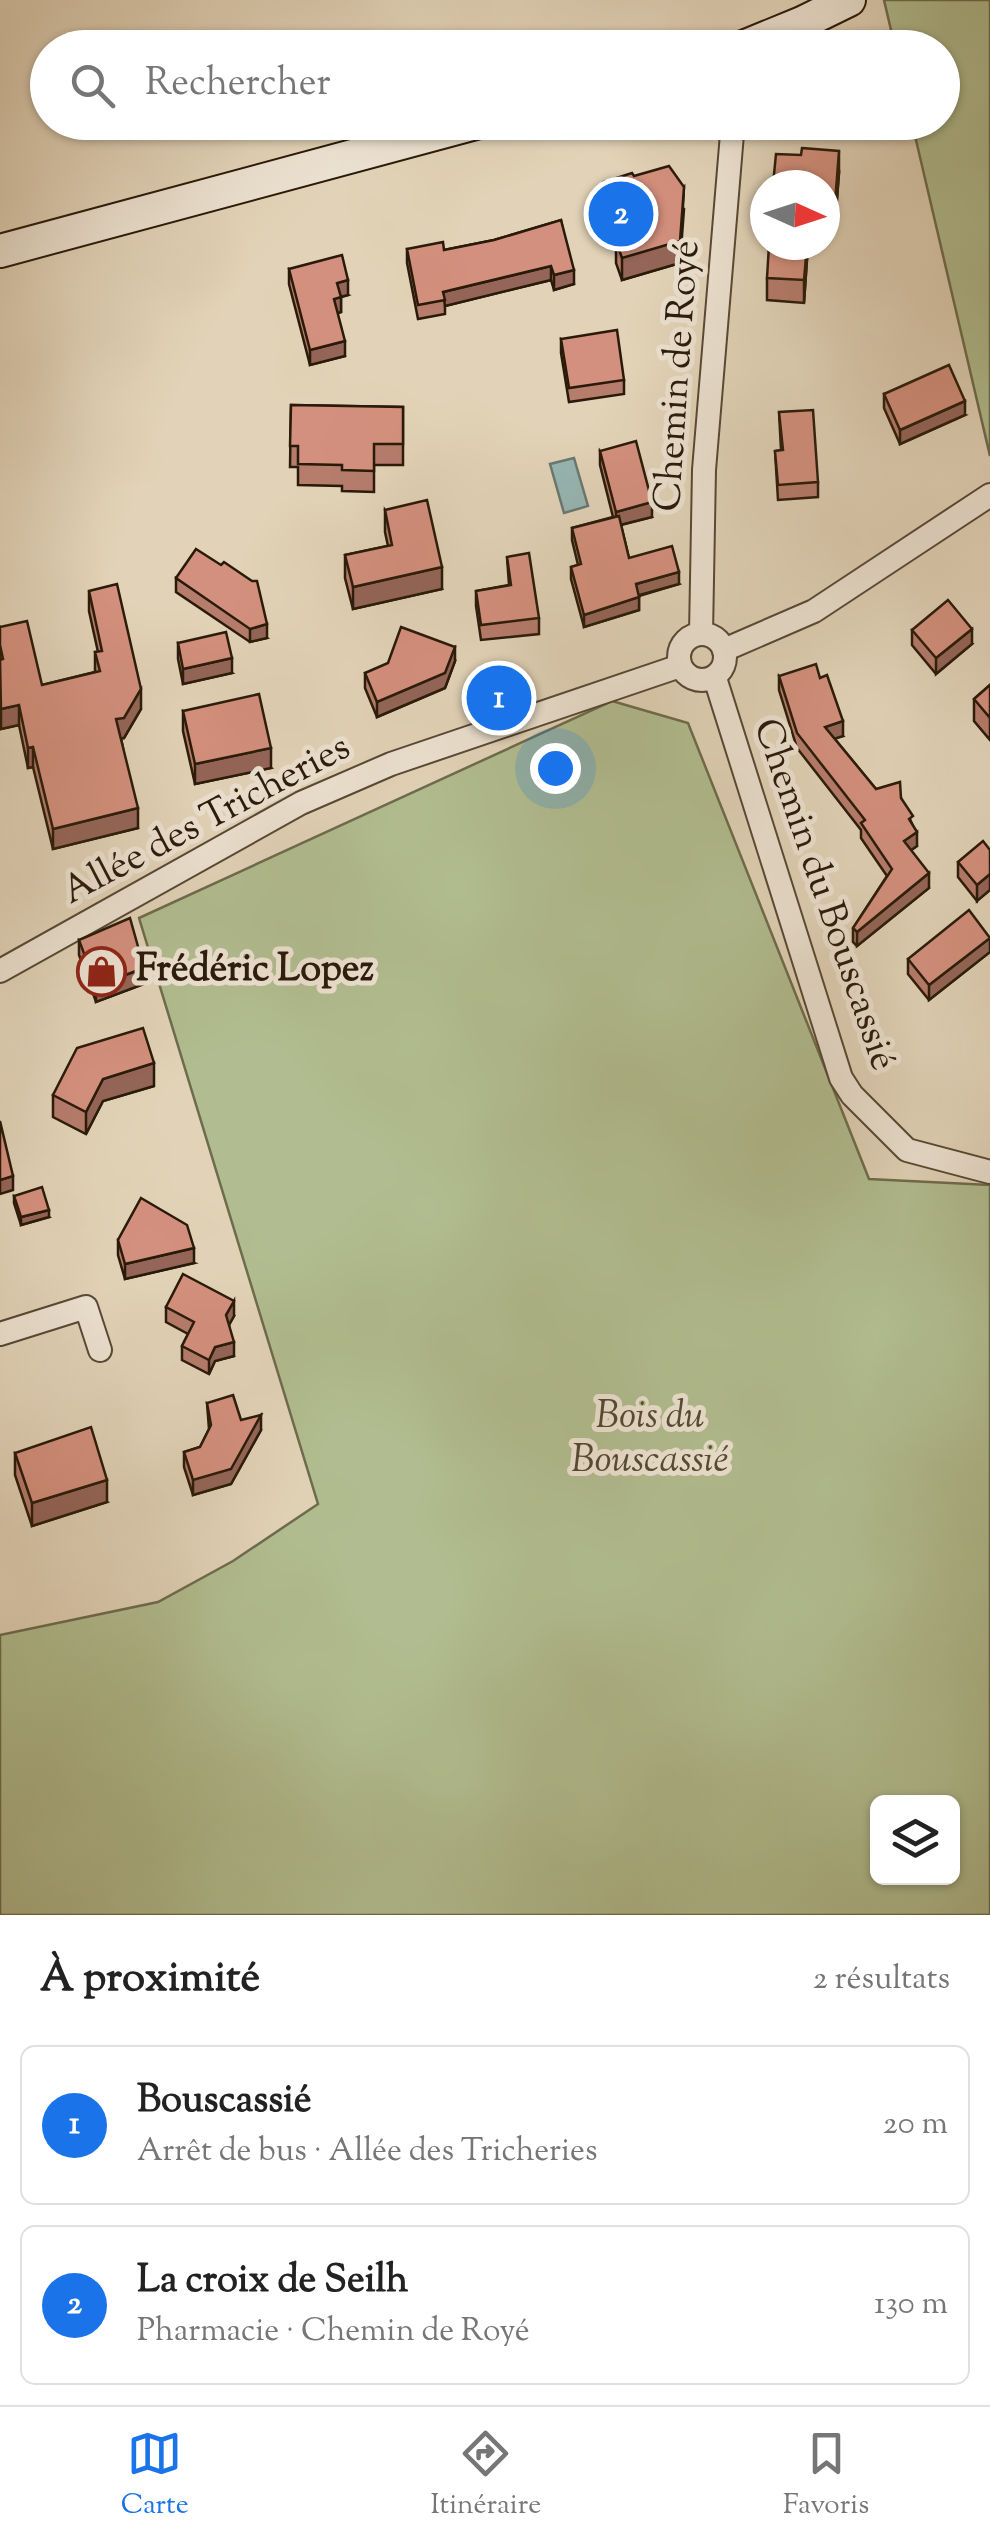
<!DOCTYPE html>
<html lang="fr">
<head>
<meta charset="utf-8">
<style>
	body { margin:0; font-family:"Sorts Mill Goudy",serif; background:#f2f2f2; color:#222 }
	.controls { position:absolute; right:30px; bottom:30px; display:grid; overflow:hidden; border-radius:15px; box-shadow:0 2px 8px #0004 }
	.controls button { width:90px; height:90px; display:grid; place-items:center; padding:0; border:0; border-bottom:2px solid #e0e0e0; background:#fff; color:#222; font:50px sans-serif }
	.compass { position:absolute; left:750px; top:170px; width:90px; height:90px; border-radius:50%; background:#fff; box-shadow:0 2px 8px #0004; rotate:93deg }
	.you { position:absolute; left:555px; top:768px; width:35px; height:35px; margin:-25px; border:8px solid #fff; border-radius:50%; background:#1a73e8; box-shadow:0 0 0 15px #1a73e833 }
	.badge { display:grid; place-items:center; width:65px; height:65px; border-radius:50%; background:#1a73e8; color:#fff; font-size:32px; font-weight:700 }
	.pin { position:absolute; translate:-50% -50%; border:5px solid #fff; box-shadow:0 2px 10px #0006 }
	.list { margin:0; padding:0; list-style:none }
	h2 { display:flex; justify-content:space-between; align-items:center; height:130px; margin:0; padding:0 40px; font-size:42px }
	h2 small { font-size:32px; font-weight:400; color:#767676 }
	.list li { display:grid; grid-template-columns:65px 1fr auto; gap:30px; align-items:center; box-sizing:border-box; height:160px; margin:0 20px 20px; padding:0 20px; border:2px solid #e0e0e0; border-radius:15px }
	.list b { display:block; font-size:38px; white-space:nowrap }
	.list p { margin:0; font-size:32px; white-space:nowrap; color:#767676 }
	.list em { font-size:32px; font-style:normal; color:#767676 }
	.icon { flex:none; width:55px; height:55px; fill:none; stroke:currentColor; stroke-width:2; stroke-linecap:round; stroke-linejoin:round }
	.map { position:relative; flex:none; width:990px; height:1915px; overflow:hidden }
	.search { position:absolute; background:#fff; box-shadow:0 2px 8px #0004; left:30px; right:30px; top:30px; height:110px; display:flex; align-items:center; gap:25px; box-sizing:border-box; padding:0 35px; border-radius:55px; color:#767676; font-size:38px }
	.sheet { height:490px; background:#fff }
	nav { display:flex; justify-content:space-around; align-items:center; box-sizing:border-box; height:140px; border-top:2px solid #e0e0e0; background:#fff; font-size:28px; color:#767676 }
	nav a { display:grid; justify-items:center; gap:5px }
	nav .on { color:#1a73e8 }
	.map>svg:first-child { display:block }
	.green { fill:#b1bd90; stroke:#6d6c4c; stroke-width:2.5; fill-rule:evenodd }
	.water { fill:#96b7b4; stroke:#6a7870; stroke-width:2.5 }
	.lines { fill:none; stroke-linecap:round; stroke-linejoin:round }
	.minor-casing { stroke:#574835; stroke-width:26 }
	.secondary-casing { stroke:#291a09; stroke-width:36 }
	.minor { stroke:#ece2d1; stroke-width:22 }
	.secondary { stroke:#ece2d1; stroke-width:32 }
	.wall { fill:#b67c6c; stroke:#291a09; stroke-width:2.5 }
	.shaded-wall { fill:#946558; stroke:#291a09; stroke-width:2.5 }
	.building { fill:#d4907e; stroke:#291a09; stroke-width:2.5 }
	.labels { text-anchor:middle; dominant-baseline:central; stroke-width:10; stroke-linejoin:round; paint-order:stroke }
	.street-label { font-size:38px; fill:#291a09; stroke:#ece2d1 }
	.poi-label { font-size:38px; font-weight:bold; fill:#291a09; stroke:#ece2d1; text-anchor:start }
	.park-label { font-size:38px; font-style:italic; fill:#524b32; stroke:#ece2d1 }
</style>
</head>
<body>
<div class="map">
<svg width="990" height="1915" viewBox="0 0 990 1915">
	<rect width="100%" height="100%" fill="#e2d3b8"/>
	<filter id="stains"><feTurbulence type="fractalNoise" baseFrequency=".002" numOctaves="4"/><feColorMatrix values="0 0 0 0 .2 0 0 0 0 .09 0 0 0 0 .02 0 0 0 .5 -.17"/></filter>
	<radialGradient id="worn" r=".72"><stop offset=".6" stop-color="#630" stop-opacity="0"/><stop offset="1" stop-color="#630" stop-opacity=".3"/></radialGradient>
	<g class="green">
		<path d="M 884,0 L 990,0 L 990,456 L 912,123 L 942,122 L 942,48 L 895,47 Z"/>
		<path d="M 612,701 L 688,723 L 869,1179 L 990,1185 L 990,1915 L 0,1915 L 0,1635 L 158,1602 L 233,1561 L 318,1504 L 139,918 ZM 878,1802 L 952,1802 L 952,1878 L 878,1878 Z"/>
	</g>
	<path class="water" d="M 574,458 L 588,506 L 564,513 L 550,464 Z"/>
	<g class="lines">
		<defs>
			<g id="minor">
				<circle cx="702" cy="657" r="23"/>
				<path d="M 701,634 L 704,470 L 733,122"/>
				<path d="M 724,650 L 814,611 L 990,495"/>
				<path d="M 715,678 L 841,1078 L 852,1095 L 907,1150 L 990,1172"/>
				<path d="M 0,971 L 301,803 L 391,764 L 680,666"/>
				<path d="M 0,1334 L 86,1307 L 100,1350"/>
			</g>
			<g id="secondary">
				<path d="M 741,48 L 802,23 L 849,0"/>
				<path d="M 0,251 L 479,122"/>
			</g>
		</defs>
		<use href="#minor" class="minor-casing"/>
		<use href="#secondary" class="secondary-casing"/>
		<use href="#minor" class="minor"/>
		<use href="#secondary" class="secondary"/>
	</g>
	<g class="wall">
		<path d="M 839,173 L 835,225 L 825,224 L 825,185 Z"/>
		<path d="M 634,176 L 684,209 L 680,263 L 622,280 L 616,263 L 616,245 L 604,204 L 604,182 Z"/>
		<path d="M 561,220 L 574,284 L 554,290 L 551,280 L 445,306 L 445,314 L 418,319 L 407,263 L 407,249 L 444,250 L 494,240 Z"/>
		<path d="M 808,245 L 804,303 L 767,300 L 767,278 Z"/>
		<path d="M 289,269 L 348,295 L 341,297 L 341,312 L 337,313 L 345,356 L 310,365 L 289,284 Z"/>
		<path d="M 561,339 L 624,380 L 624,394 L 569,402 L 561,353 Z"/>
		<path d="M 884,394 L 965,415 L 900,444 L 884,408 Z"/>
		<path d="M 291,405 L 403,407 L 403,465 L 374,465 L 374,492 L 342,491 L 342,486 L 298,485 L 298,467 L 290,467 Z"/>
		<path d="M 779,412 L 818,482 L 818,497 L 778,500 L 775,451 L 781,450 Z"/>
		<path d="M 600,451 L 652,517 L 621,525 L 629,558 L 679,584 L 639,596 L 639,610 L 584,627 L 571,579 L 571,567 L 578,565 L 572,540 L 572,528 L 613,517 L 600,465 Z"/>
		<path d="M 385,510 L 442,589 L 353,609 L 345,578 L 345,555 L 388,546 L 385,532 Z"/>
		<path d="M 507,557 L 539,618 L 539,634 L 481,640 L 476,606 L 476,591 L 509,585 Z"/>
		<path d="M 176,578 L 267,638 L 250,642 L 176,592 Z"/>
		<path d="M 89,591 L 141,709 L 124,738 L 121,738 L 138,828 L 53,849 L 33,767 L 28,768 L 19,725 L 1,729 L 0,627 L 42,685 L 95,672 L 95,652 L 98,652 L 89,611 Z"/>
		<path d="M 912,630 L 972,644 L 936,674 L 912,645 Z"/>
		<path d="M 178,643 L 232,673 L 183,684 L 178,659 Z"/>
		<path d="M 455,661 L 445,688 L 377,717 L 365,688 L 365,673 Z"/>
		<path d="M 779,676 L 843,736 L 834,738 L 876,789 L 901,798 L 913,826 L 917,846 L 911,850 L 929,888 L 857,946 L 853,942 L 853,928 L 887,876 L 861,838 L 861,830 L 797,748 L 779,690 Z"/>
		<path d="M 990,685 L 990,740 L 974,721 L 974,699 Z"/>
		<path d="M 183,711 L 271,768 L 195,784 L 183,731 Z"/>
		<path d="M 990,850 L 977,901 L 958,877 L 958,862 Z"/>
		<path d="M 990,937 L 990,952 L 929,1000 L 908,974 L 908,959 Z"/>
		<path d="M 79,940 L 144,984 L 96,1002 L 79,955 Z"/>
		<path d="M 154,1086 L 103,1101 L 86,1134 L 53,1117 L 53,1095 Z"/>
		<path d="M 14,1196 L 49,1217 L 21,1225 L 14,1203 Z"/>
		<path d="M 118,1240 L 194,1263 L 125,1279 L 118,1255 Z"/>
		<path d="M 166,1307 L 234,1316 L 229,1325 L 234,1356 L 215,1361 L 209,1374 L 182,1360 L 182,1346 L 188,1334 L 166,1322 Z"/>
		<path d="M 207,1403 L 261,1430 L 231,1484 L 193,1495 L 184,1467 L 184,1452 L 200,1447 L 209,1429 Z"/>
		<path d="M 15,1453 L 107,1502 L 32,1526 L 15,1475 Z"/>
	</g>
	<g class="shaded-wall">
		<path d="M 839,151 L 839,173 L 835,225 L 835,203 Z"/>
		<path d="M 684,187 L 680,263 L 622,280 L 622,258 Z"/>
		<path d="M 807,245 L 808,245 L 804,303 L 804,280 Z"/>
		<path d="M 551,266 L 551,280 L 445,306 L 443,292 Z"/>
		<path d="M 574,270 L 574,284 L 554,290 L 554,275 Z"/>
		<path d="M 348,280 L 348,295 L 337,298 L 337,283 Z"/>
		<path d="M 341,297 L 341,312 L 334,314 L 334,299 Z"/>
		<path d="M 345,341 L 345,356 L 310,365 L 310,350 Z"/>
		<path d="M 965,401 L 965,415 L 900,444 L 900,430 Z"/>
		<path d="M 652,502 L 652,517 L 616,526 L 616,512 Z"/>
		<path d="M 442,567 L 442,589 L 353,609 L 353,587 Z"/>
		<path d="M 679,572 L 679,584 L 636,596 L 636,584 Z"/>
		<path d="M 639,597 L 639,610 L 584,627 L 584,615 Z"/>
		<path d="M 267,624 L 267,638 L 250,642 L 250,629 Z"/>
		<path d="M 972,629 L 972,644 L 936,674 L 936,658 Z"/>
		<path d="M 455,647 L 455,661 L 445,688 L 377,717 L 377,702 Z"/>
		<path d="M 232,658 L 232,673 L 183,684 L 183,669 Z"/>
		<path d="M 141,689 L 141,709 L 124,738 L 116,739 L 116,719 Z"/>
		<path d="M 19,705 L 19,725 L 1,729 L 1,709 Z"/>
		<path d="M 843,721 L 843,736 L 825,742 L 825,727 Z"/>
		<path d="M 33,747 L 33,767 L 28,768 L 28,748 Z"/>
		<path d="M 271,748 L 271,768 L 195,784 L 195,764 Z"/>
		<path d="M 138,808 L 138,828 L 53,849 L 53,829 Z"/>
		<path d="M 917,832 L 917,846 L 904,855 L 904,841 Z"/>
		<path d="M 929,873 L 929,888 L 857,946 L 857,932 Z"/>
		<path d="M 990,874 L 990,890 L 977,901 L 977,885 Z"/>
		<path d="M 990,938 L 990,952 L 929,1000 L 929,985 Z"/>
		<path d="M 144,968 L 144,984 L 96,1002 L 96,986 Z"/>
		<path d="M 154,1063 L 154,1086 L 103,1101 L 86,1134 L 86,1112 L 103,1079 Z"/>
		<path d="M 13,1176 L 13,1190 L 0,1194 L 0,1180 Z"/>
		<path d="M 49,1210 L 49,1217 L 21,1225 L 21,1217 Z"/>
		<path d="M 194,1248 L 194,1263 L 125,1279 L 125,1264 Z"/>
		<path d="M 234,1301 L 234,1316 L 226,1330 L 226,1315 Z"/>
		<path d="M 234,1342 L 234,1356 L 215,1361 L 209,1374 L 209,1360 L 215,1347 Z"/>
		<path d="M 261,1415 L 261,1430 L 231,1484 L 193,1495 L 193,1480 Z"/>
		<path d="M 107,1480 L 107,1502 L 32,1526 L 32,1503 Z"/>
	</g>
	<g class="building">
		<path d="M 802,148 L 839,151 L 835,203 L 825,202 L 825,185 L 773,185 L 776,154 L 801,155 Z"/>
		<path d="M 669,166 L 684,187 L 680,241 L 622,258 L 616,241 L 619,231 L 604,182 L 632,173 L 634,176 Z"/>
		<path d="M 561,220 L 574,270 L 554,275 L 551,266 L 443,292 L 445,300 L 418,305 L 407,249 L 443,242 L 444,250 L 494,240 Z"/>
		<path d="M 769,245 L 807,245 L 804,280 L 767,278 Z"/>
		<path d="M 342,255 L 348,280 L 337,283 L 341,297 L 334,299 L 345,341 L 310,350 L 289,269 Z"/>
		<path d="M 617,330 L 624,380 L 569,388 L 561,339 Z"/>
		<path d="M 949,365 L 965,401 L 900,430 L 884,394 Z"/>
		<path d="M 291,405 L 403,407 L 403,444 L 374,444 L 374,471 L 342,470 L 342,465 L 298,464 L 298,446 L 290,446 Z"/>
		<path d="M 813,410 L 818,482 L 778,485 L 775,451 L 783,450 L 779,412 Z"/>
		<path d="M 636,441 L 652,502 L 616,512 L 600,451 Z"/>
		<path d="M 427,500 L 442,567 L 353,587 L 345,555 L 392,545 L 385,510 Z"/>
		<path d="M 619,516 L 629,558 L 672,546 L 679,572 L 636,584 L 639,597 L 584,615 L 571,567 L 581,564 L 572,528 Z"/>
		<path d="M 196,549 L 221,565 L 224,562 L 252,581 L 257,581 L 267,624 L 250,629 L 176,578 Z"/>
		<path d="M 529,553 L 539,618 L 481,625 L 476,591 L 511,585 L 507,557 Z"/>
		<path d="M 117,584 L 141,689 L 124,718 L 116,719 L 138,808 L 53,829 L 33,747 L 28,748 L 19,705 L 1,709 L 0,660 L 3,659 L 0,645 L 0,627 L 27,621 L 42,685 L 100,671 L 95,652 L 102,651 L 89,591 Z"/>
		<path d="M 948,600 L 972,629 L 936,658 L 912,630 Z"/>
		<path d="M 401,627 L 455,647 L 445,673 L 377,702 L 365,673 L 388,663 Z"/>
		<path d="M 226,632 L 232,658 L 183,669 L 178,643 Z"/>
		<path d="M 816,664 L 820,678 L 827,675 L 843,721 L 825,727 L 876,789 L 900,782 L 901,798 L 913,816 L 909,819 L 917,832 L 904,841 L 929,873 L 857,932 L 853,928 L 892,869 L 861,823 L 865,820 L 797,733 L 779,676 Z"/>
		<path d="M 990,685 L 990,718 L 974,699 Z"/>
		<path d="M 259,694 L 271,748 L 195,764 L 183,711 Z"/>
		<path d="M 983,841 L 990,850 L 990,874 L 977,885 L 958,862 Z"/>
		<path d="M 969,910 L 990,938 L 929,985 L 908,959 Z"/>
		<path d="M 130,918 L 144,968 L 96,986 L 79,940 Z"/>
		<path d="M 143,1028 L 154,1063 L 103,1079 L 86,1112 L 53,1095 L 77,1048 Z"/>
		<path d="M 0,1121 L 13,1176 L 0,1180 Z"/>
		<path d="M 42,1187 L 49,1210 L 21,1217 L 14,1196 Z"/>
		<path d="M 141,1198 L 187,1225 L 194,1248 L 125,1264 L 118,1240 Z"/>
		<path d="M 183,1274 L 234,1301 L 226,1315 L 234,1342 L 215,1347 L 209,1360 L 182,1346 L 194,1322 L 166,1307 Z"/>
		<path d="M 233,1395 L 241,1420 L 261,1415 L 231,1469 L 193,1480 L 184,1452 L 200,1447 L 211,1425 L 207,1403 Z"/>
		<path d="M 91,1427 L 107,1480 L 32,1503 L 15,1453 Z"/>
	</g>
	<defs>
		<symbol id="shop-ring" viewBox="-11 -11 22 22"><circle r="9.5" fill="#ece2d1" stroke="#8f2418" stroke-width="1.5"/><path d="M-5-2.5h2.3a2.7 3.5 0 0 1 5.4 0H5L5.5 6h-11ZM-1.5-2.5h3a1.5 2.3 0 0 0-3 0Z" fill="#8f2418"/></symbol>
	</defs>
	<g fill-rule="evenodd">
		<use href="#shop-ring" x="74" y="944" width="55" height="55"/>
	</g>
	<g class="labels">
		<g class="street-label">
			<text transform="translate(679 376) rotate(-86)">Chemin de Royé</text>
			<text transform="translate(207 821) rotate(-28)">Allée des Tricheries</text>
			<text transform="translate(823 895) rotate(71)">Chemin du Bouscassié</text>
		</g>
		<g class="poi-label">
			<text x="136" y="971">Frédéric Lopez</text>
		</g>
		<g class="park-label">
			<text x="650" y="1418">Bois du<tspan x="650" dy="44">Bouscassié</tspan></text>
		</g>
	</g>
	<rect width="100%" height="100%" filter="url(#stains)"/>
	<rect width="100%" height="100%" fill="url(#worn)"/>
</svg>
<div class="controls">
<button><svg class="icon" aria-label="layers" viewBox="0 0 24 24"><path d="M12 4l9 5-9 5-9-5zM3 14l9 5 9-5"/></svg></button>
</div>
<svg class="compass" viewBox="-18 -18 36 36"><path d="M0-13l5 13h-10z" fill="#e53935"/><path d="M0 13l5-13h-10z" fill="#767676"/></svg>
<div class="you"></div>
<div class="pin badge" style="left:499px;top:698px">1</div>
<div class="pin badge" style="left:621px;top:214px">2</div>
<div class="search"><svg class="icon" aria-label="search" viewBox="0 0 24 24"><circle cx="10" cy="10" r="6"/><path d="M15 15l6 6"/></svg>Rechercher</div>
</div>
<section class="sheet">
<h2>À proximité<small>2 résultats</small></h2>
<ul class="list">
<li><span class="badge">1</span><div><b>Bouscassié</b><p>Arrêt de bus · Allée des Tricheries</p></div><em>20 m</em></li>
<li><span class="badge">2</span><div><b>La croix de Seilh</b><p>Pharmacie · Chemin de Royé</p></div><em>130 m</em></li>
</ul>
</section>
<nav>
<a class="on"><svg class="icon" aria-label="map" viewBox="0 0 24 24"><path d="M3 6l6-2 6 2 6-2v14l-6 2-6-2-6 2zM9 4v14M15 6v14"/></svg>Carte</a>
<a><svg class="icon" aria-label="directions" viewBox="0 0 24 24"><path d="M12 3l9 9-9 9-9-9zM9 14v-3h6M13 9l2 2-2 2"/></svg>Itinéraire</a>
<a><svg class="icon" aria-label="saved" viewBox="0 0 24 24"><path d="M7 4h10v16l-5-4-5 4z"/></svg>Favoris</a>
</nav>
</body>
</html>
